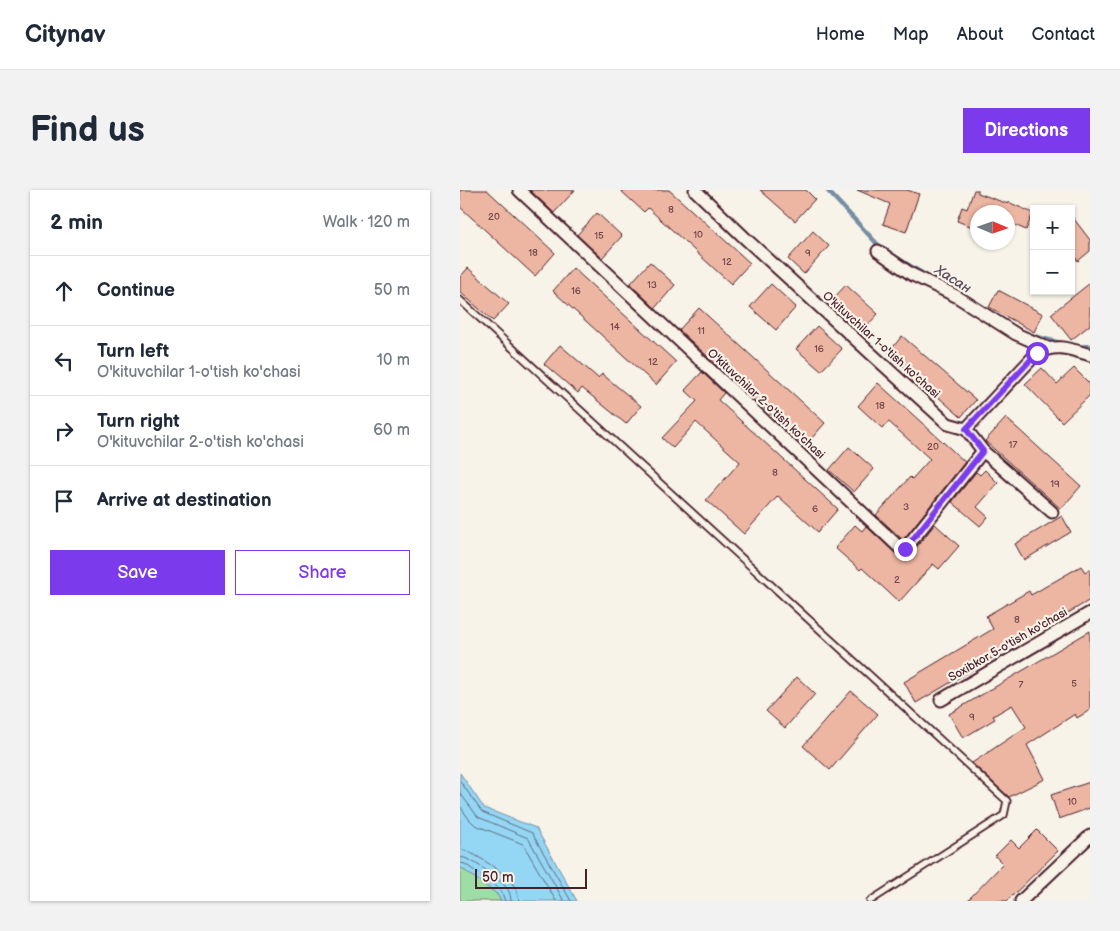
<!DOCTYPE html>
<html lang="en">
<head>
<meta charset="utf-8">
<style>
	body { margin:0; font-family:"Balsamiq Sans",sans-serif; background:#f2f2f3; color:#1f2937 }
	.controls { position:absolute; right:15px; top:15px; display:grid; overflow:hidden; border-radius:0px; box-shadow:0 1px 4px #0004 }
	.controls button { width:45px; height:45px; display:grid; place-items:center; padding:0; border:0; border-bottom:1px solid #e0e1e3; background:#fff; color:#1f2937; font:25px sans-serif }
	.compass { position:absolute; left:510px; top:15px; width:45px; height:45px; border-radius:50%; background:#fff; box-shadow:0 1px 4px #0004; rotate:92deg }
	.scale { position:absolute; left:15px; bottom:12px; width:112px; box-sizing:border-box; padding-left:5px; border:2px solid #4a1f2b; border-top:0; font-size:14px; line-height:18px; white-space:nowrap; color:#4a1f2b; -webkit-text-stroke:4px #f7f3e8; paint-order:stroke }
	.stop { position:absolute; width:15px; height:15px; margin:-11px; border:4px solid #7c3aed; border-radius:50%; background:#fff }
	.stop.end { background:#7c3aed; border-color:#fff; box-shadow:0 1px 5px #0008 }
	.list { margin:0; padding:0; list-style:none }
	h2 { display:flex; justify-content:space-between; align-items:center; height:65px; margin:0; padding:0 20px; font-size:21px }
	h2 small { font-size:16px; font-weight:400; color:#747a83 }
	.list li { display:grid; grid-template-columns:32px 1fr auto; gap:15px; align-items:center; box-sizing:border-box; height:70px; padding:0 20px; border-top:1px solid #e0e1e3 }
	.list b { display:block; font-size:19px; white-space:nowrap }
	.list p { margin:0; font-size:16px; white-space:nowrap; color:#747a83 }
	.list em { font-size:16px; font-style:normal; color:#747a83 }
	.actions { display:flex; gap:10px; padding:15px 20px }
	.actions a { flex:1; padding:11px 0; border:1px solid #7c3aed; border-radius:0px; text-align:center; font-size:18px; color:#7c3aed }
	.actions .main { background:#7c3aed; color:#fff }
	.icon { flex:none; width:28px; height:28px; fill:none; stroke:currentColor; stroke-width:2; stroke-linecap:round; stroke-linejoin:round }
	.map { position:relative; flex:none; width:630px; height:711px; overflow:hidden; border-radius:0px }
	header { display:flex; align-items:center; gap:30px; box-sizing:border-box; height:70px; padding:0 25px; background:#fff; border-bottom:1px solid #e0e1e3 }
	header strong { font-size:24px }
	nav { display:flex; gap:28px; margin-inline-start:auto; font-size:18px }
	.intro { display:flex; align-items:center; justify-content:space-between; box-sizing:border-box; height:120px; padding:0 30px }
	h1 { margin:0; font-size:35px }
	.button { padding:12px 22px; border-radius:0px; background:#7c3aed; color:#fff; font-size:18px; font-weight:700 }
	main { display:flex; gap:30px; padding:0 30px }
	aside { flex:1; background:#fff; border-radius:0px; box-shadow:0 1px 4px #0004 }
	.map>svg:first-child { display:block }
	.green { fill:#9edda5; stroke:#747e68 }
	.water { fill:#93d7f5; stroke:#768da4 }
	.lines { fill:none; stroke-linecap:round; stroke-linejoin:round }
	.shore { stroke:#67697c; stroke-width:1 }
	.stream { stroke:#768da4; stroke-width:4.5 }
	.building { fill:#edb6a3; stroke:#4a1f2b }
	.lane-casing { stroke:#4a1f2b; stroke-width:9 }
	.street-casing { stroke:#4a1f2b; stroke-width:15 }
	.lane { stroke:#f7f3e8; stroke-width:5.5 }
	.street { stroke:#f7f3e8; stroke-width:11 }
	.route { stroke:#7c3aed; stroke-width:6 }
	.labels { text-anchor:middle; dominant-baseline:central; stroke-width:4.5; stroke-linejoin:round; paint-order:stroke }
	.number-label { font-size:10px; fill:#734549 }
	.street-label { font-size:12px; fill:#4a1f2b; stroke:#f7f3e8 }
	.water-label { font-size:14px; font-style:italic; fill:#5c4d5e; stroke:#f7f3e8 }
</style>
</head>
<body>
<header>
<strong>Citynav</strong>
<nav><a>Home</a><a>Map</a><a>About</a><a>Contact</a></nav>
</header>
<div class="intro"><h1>Find us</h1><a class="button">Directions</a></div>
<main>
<aside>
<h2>2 min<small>Walk · 120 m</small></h2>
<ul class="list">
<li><svg class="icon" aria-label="ahead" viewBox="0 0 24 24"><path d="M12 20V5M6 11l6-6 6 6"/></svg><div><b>Continue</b></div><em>50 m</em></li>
<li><svg class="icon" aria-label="left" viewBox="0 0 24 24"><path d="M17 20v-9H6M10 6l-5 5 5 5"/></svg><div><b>Turn left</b><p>O'kituvchilar 1-o'tish ko'chasi</p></div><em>10 m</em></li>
<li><svg class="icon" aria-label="right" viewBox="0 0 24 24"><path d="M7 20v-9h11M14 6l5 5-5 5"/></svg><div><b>Turn right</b><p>O'kituvchilar 2-o'tish ko'chasi</p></div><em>60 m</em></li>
<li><svg class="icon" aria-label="arrive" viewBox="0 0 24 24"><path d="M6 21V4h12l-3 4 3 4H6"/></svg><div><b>Arrive at destination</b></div></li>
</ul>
<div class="actions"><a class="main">Save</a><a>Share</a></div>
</aside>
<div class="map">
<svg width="630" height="711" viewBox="0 0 630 711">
	<rect width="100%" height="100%" fill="#f7f3e8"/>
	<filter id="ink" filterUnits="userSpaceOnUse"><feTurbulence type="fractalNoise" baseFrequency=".02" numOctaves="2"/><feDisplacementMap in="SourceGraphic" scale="10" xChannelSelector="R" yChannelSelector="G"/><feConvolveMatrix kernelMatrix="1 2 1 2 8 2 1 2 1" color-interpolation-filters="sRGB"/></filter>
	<g filter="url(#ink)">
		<path class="green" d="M 0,677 L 37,704 L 41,711 L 0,711 Z"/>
		<path class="water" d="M 0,583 L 24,618 L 76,638 L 117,711 L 41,711 L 37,704 L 0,677 Z"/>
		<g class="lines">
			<g class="shore">
				<path d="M 0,591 L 22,622 L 72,643 L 111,711"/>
				<path d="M 0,603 L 18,627 L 68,648 L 104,711"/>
				<path d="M 0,616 L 9,629 L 15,635 L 63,654 L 96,711"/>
				<path d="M 0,659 C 11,660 46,684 52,693 C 56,698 58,704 59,711"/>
				<path d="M 0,667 C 10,667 38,688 45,696 C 49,700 51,706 51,711"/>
				<path d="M 0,673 L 5,674 L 41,700 L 45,711"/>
			</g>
			<g class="stream">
				<path d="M 367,0 L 421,58"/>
				<path d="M 434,66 L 468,87"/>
				<path d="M 570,145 L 604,154"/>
				<path d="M 616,157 L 630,156"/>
			</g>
		</g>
		<g class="building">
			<path d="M 0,0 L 27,0 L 95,63 L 75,86 L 0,17 Z"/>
			<path d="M 70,0 L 115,0 L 94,23 Z"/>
			<path d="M 160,0 L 209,0 L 290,73 L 271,94 L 188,18 L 184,22 Z"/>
			<path d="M 300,0 L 346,0 L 355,9 L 335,31 Z"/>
			<path d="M 397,0 L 447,0 L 459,4 L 446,42 L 423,34 L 430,14 Z"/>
			<path d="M 514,0 L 518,0 L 518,3 L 548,14 L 548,12 L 573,23 L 566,40 L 548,32 L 548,22 L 518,22 L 518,39 L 497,31 L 502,17 L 507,19 Z"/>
			<path d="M 137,23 L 162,46 L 142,68 L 117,45 Z"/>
			<path d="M 611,25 L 630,50 L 630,61 L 618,71 L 611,63 Z"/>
			<path d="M 353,41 L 369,56 L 344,84 L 328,69 Z"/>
			<path d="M 190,72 L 215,95 L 195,118 L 170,94 Z"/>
			<path d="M 8,78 L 49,114 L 33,131 L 0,102 L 0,87 Z"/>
			<path d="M 113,78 L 216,172 L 196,195 L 93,101 Z"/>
			<path d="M 630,93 L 630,135 L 611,150 L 591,124 Z"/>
			<path d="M 311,94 L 336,117 L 316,140 L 290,117 Z"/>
			<path d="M 386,95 L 418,124 L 403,140 L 371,111 Z"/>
			<path d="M 538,100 L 583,124 L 574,142 L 529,117 Z"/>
			<path d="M 239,118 L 365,233 L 345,256 L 219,140 Z"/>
			<path d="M 357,136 L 382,159 L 361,181 L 336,159 Z"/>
			<path d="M 442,146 L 516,210 L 501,227 L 428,163 Z"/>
			<path d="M 100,155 L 138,188 L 142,184 L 181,216 L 166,234 L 122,198 L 118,203 L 84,174 Z"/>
			<path d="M 582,178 L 597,194 L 614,178 L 630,194 L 630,205 L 602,232 L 565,194 Z"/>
			<path d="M 242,182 L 264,203 L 258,210 L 378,319 L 358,342 L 318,306 L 284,344 L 246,310 L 280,272 L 236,232 L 213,258 L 202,248 L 237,211 L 225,200 Z"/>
			<path d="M 418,193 L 505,272 L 443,350 L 416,325 L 450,287 L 452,289 L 470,269 L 429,232 L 422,238 L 398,216 Z"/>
			<path d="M 546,228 L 621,296 L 601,319 L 525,251 Z"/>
			<path d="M 389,257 L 414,279 L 394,302 L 369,280 Z"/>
			<path d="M 525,280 L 538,293 L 517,317 L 528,327 L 520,336 L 492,312 L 516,282 L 520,285 Z"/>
			<path d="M 602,326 L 611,342 L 564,370 L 555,354 Z"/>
			<path d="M 475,334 L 499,356 L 479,379 L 473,374 L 439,412 L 402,378 L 400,380 L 375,358 L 395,335 L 402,341 L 406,336 L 435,363 L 447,366 L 451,364 Z"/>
			<path d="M 621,376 L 625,382 L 630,379 L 630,410 L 456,513 L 444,492 L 533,439 L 526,426 L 569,401 L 571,405 Z"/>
			<path d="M 630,441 L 630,520 L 617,528 L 615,524 L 567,555 L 585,589 L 549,607 L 512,573 L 566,537 L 552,515 L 533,526 L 535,529 L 503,548 L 489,524 Z"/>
			<path d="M 337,487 L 355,504 L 325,538 L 306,521 Z"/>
			<path d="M 391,501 L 418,524 L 370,580 L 343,556 Z"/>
			<path d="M 630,592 L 630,618 L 599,629 L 591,605 Z"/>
			<path d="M 577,640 L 598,661 L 547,711 L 507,711 L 543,674 L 535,666 L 551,650 L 559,658 Z"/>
		</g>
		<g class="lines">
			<defs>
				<path id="lane" d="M 0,110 L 547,611 L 544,625 L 410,711"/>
				<g id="street">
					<path d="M 59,0 L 440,358 L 445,359 L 523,261"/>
					<path d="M 235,0 L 287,50 L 488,234 L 506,239 L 523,261 L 592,322"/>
					<path d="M 418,61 L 451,84 L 496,106 L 556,144 L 588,158"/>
					<path d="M 506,239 L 577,163 C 597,153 610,159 630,165"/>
					<path d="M 481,510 L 630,423"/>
					<path d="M 561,711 L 630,646"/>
				</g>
			</defs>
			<use href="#lane" class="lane-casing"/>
			<use href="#street" class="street-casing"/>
			<use href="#lane" class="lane"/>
			<use href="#street" class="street"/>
		</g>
	</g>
	<g class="lines" filter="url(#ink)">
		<path class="route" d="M 445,359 L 523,261 L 506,239 L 577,163"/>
	</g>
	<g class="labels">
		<g class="number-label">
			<text x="211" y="20">8</text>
			<text x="34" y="27">20</text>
			<text x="238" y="45">10</text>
			<text x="139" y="46">15</text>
			<text x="73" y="63">18</text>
			<text x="348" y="63">9</text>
			<text x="267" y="72">12</text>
			<text x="192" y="95">13</text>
			<text x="116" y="101">16</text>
			<text x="155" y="137">14</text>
			<text x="241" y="141">11</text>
			<text x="359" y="159">16</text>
			<text x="193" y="172">12</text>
			<text x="420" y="216">18</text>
			<text x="553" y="255">17</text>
			<text x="473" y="257">20</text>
			<text x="315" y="283">8</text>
			<text x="595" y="294">19</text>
			<text x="446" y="317">3</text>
			<text x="355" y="319">6</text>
			<text x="437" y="390">2</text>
			<text x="557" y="430">8</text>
			<text x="614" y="494">5</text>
			<text x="561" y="495">7</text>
			<text x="512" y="527">9</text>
			<text x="612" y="612">10</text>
		</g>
		<g class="street-label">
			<text transform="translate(421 155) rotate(42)">O'kituvchilar 1-o'tish ko'chasi</text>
			<text transform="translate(306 214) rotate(43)">O'kituvchilar 2-o'tish ko'chasi</text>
			<text transform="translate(548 455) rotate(-30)">Soxibkor 5-o'tish ko'chasi</text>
		</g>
		<g class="water-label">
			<text transform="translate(493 89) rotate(32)">Хасан</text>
		</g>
	</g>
</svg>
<div class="controls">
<button>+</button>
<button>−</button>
</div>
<svg class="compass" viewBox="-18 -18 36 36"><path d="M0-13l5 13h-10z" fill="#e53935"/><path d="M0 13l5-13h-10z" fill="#747a83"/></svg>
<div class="scale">50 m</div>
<div class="stop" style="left:577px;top:163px"></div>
<div class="stop end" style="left:445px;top:359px"></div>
</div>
</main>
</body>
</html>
